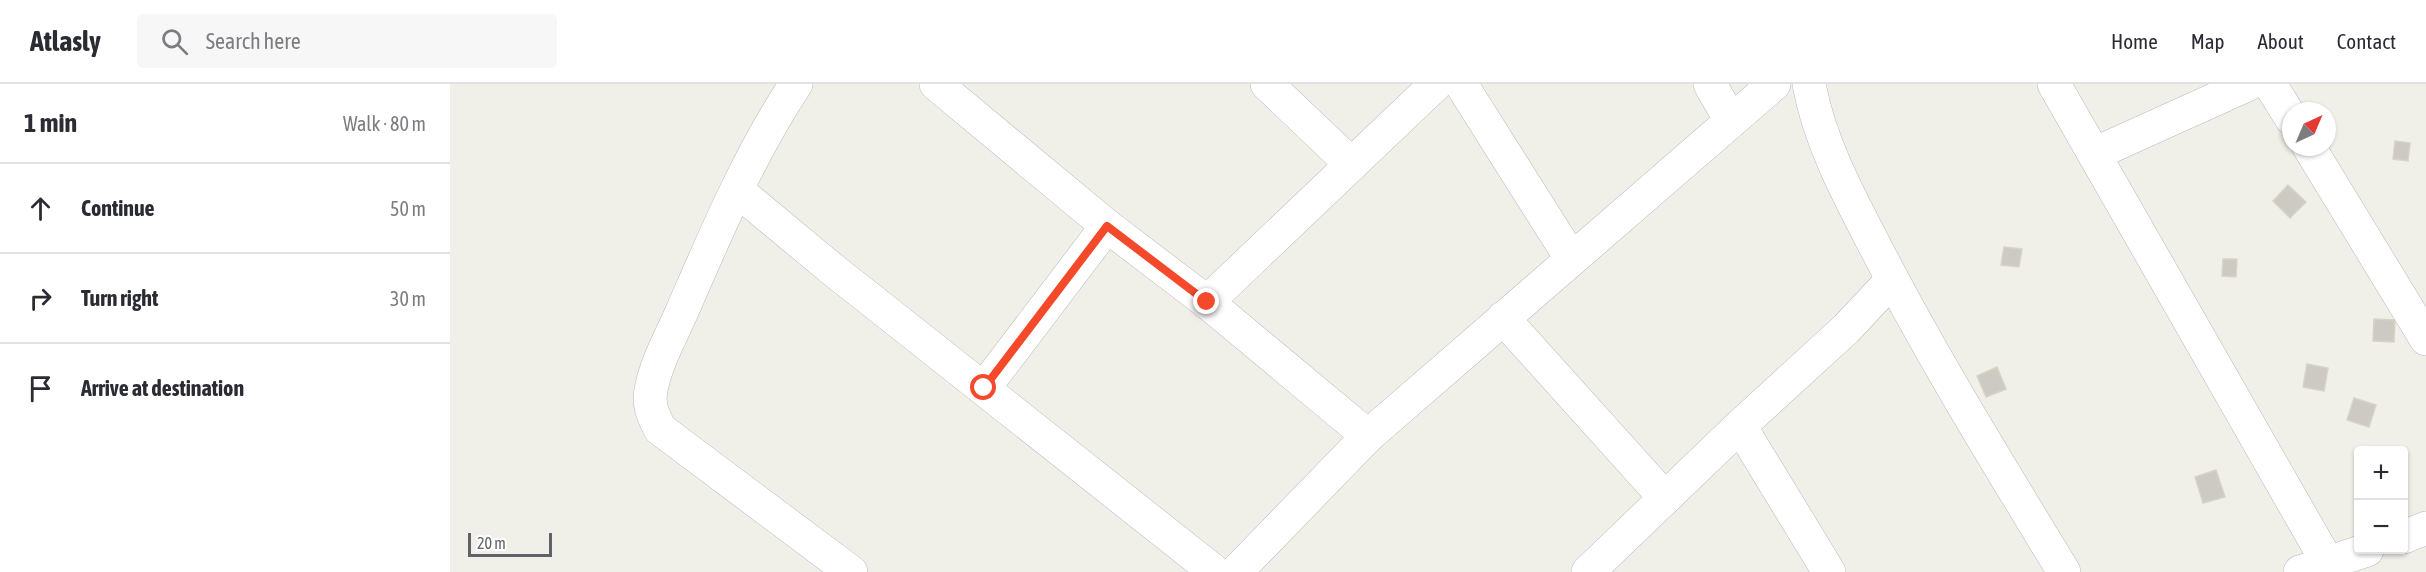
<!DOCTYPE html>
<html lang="en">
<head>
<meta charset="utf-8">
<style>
	body { margin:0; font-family:"Asap Condensed",sans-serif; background:#f7f7f7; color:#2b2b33 }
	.controls { position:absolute; right:18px; bottom:18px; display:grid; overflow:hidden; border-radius:6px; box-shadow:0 2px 4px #0004 }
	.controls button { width:54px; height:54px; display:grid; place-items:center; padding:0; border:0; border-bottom:2px solid #e1e1e2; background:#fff; color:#2b2b33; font:30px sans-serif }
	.compass { position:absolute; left:1832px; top:18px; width:54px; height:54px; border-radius:50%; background:#fff; box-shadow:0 2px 4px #0004; rotate:44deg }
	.scale { position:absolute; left:18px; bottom:15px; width:84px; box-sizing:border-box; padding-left:6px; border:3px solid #5f6268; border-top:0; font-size:16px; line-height:21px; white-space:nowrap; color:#5f6268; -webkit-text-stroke:4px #fff; paint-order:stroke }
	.stop { position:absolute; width:18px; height:18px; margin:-14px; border:4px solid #f44a2b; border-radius:50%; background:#fff }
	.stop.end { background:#f44a2b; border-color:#fff; box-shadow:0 2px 6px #0008 }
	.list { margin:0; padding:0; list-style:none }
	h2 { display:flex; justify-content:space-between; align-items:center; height:78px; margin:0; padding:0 24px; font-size:26px }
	h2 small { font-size:20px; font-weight:400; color:#7c7c81 }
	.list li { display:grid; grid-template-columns:39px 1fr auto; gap:18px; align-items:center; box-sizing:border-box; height:90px; padding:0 24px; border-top:2px solid #e1e1e2 }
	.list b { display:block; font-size:22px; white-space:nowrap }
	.list em { font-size:20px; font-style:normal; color:#7c7c81 }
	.icon { flex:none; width:33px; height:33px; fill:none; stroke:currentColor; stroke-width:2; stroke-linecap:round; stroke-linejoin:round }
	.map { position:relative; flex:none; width:1976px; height:488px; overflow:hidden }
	header { display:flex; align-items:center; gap:36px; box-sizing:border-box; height:84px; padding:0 30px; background:#fff; border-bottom:2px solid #e1e1e2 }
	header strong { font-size:28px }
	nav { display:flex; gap:33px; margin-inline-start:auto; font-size:21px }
	.search { width:420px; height:54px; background:#f7f7f7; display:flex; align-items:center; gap:15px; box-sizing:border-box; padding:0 21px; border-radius:6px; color:#7c7c81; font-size:22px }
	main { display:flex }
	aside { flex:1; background:#fff }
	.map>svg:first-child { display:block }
	.building { fill:#cdcac4; stroke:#d7d3c5; stroke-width:1.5 }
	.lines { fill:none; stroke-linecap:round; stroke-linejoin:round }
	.minor-casing { stroke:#b8b9be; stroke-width:34 }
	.minor { stroke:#fff; stroke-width:33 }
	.route { stroke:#f44a2b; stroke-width:8 }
</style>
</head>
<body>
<header>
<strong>Atlasly</strong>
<div class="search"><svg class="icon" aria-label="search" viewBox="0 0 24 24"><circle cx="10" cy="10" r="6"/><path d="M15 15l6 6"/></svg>Search here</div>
<nav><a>Home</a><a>Map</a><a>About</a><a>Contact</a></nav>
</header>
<main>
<aside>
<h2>1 min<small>Walk · 80 m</small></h2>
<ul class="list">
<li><svg class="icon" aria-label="ahead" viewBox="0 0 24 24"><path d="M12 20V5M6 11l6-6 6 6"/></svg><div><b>Continue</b></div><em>50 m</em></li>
<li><svg class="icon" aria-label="right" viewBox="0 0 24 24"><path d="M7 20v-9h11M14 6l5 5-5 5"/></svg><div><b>Turn right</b></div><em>30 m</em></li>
<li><svg class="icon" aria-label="arrive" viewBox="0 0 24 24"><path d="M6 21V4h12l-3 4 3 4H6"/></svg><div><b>Arrive at destination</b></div></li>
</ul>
</aside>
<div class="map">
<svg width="1976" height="488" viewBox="0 0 1976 488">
	<rect width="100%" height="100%" fill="#f1f0e8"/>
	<g class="building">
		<path d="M 1945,57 L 1960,59 L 1958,77 L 1943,75 Z"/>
		<path d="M 1838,101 L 1856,118 L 1840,134 L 1823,117 Z"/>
		<path d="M 1554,163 L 1572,165 L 1569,183 L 1551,181 Z"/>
		<path d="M 1773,175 L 1787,175 L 1786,193 L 1772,192 Z"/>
		<path d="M 1924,235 L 1945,236 L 1944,258 L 1923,257 Z"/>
		<path d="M 1857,280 L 1878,284 L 1874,307 L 1853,303 Z"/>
		<path d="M 1547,283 L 1556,305 L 1536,313 L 1527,292 Z"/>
		<path d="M 1904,314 L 1926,321 L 1919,343 L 1897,336 Z"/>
		<path d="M 1766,386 L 1775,413 L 1753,419 L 1745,393 Z"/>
	</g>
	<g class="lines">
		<defs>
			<g id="minor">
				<path d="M 346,0 C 300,69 266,149 233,225 C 222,251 206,278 201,306 C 198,321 203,331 210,345 L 401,488"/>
				<path d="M 486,0 L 657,142 L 757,218 L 918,352"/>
				<path d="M 817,0 L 900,79"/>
				<path d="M 1011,0 L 1121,174"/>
				<path d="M 1260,0 L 1281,37"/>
				<path d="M 1359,0 C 1370,60 1400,114 1428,168 C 1485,278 1550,383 1614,488"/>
				<path d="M 1604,0 L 1883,488"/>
				<path d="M 1820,0 L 1841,34"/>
				<path d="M 1859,63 L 1976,255"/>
				<path d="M 1644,70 L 1799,0"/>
				<path d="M 288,107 L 382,185 L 765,488"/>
				<path d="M 757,218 L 986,0"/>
				<path d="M 1053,234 L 1215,414"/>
				<path d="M 534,304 L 657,142"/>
				<path d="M 1290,342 L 1379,488"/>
				<path d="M 1954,453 L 1976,444"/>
				<path d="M 786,488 L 918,352 L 1324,0"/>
				<path d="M 1138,488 L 1290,342 L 1396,245 L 1442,196"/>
				<path d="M 1850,488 L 1917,466"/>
			</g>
		</defs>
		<use href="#minor" class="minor-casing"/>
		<use href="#minor" class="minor"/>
	</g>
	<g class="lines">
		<path class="route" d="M 534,304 L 657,142 L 757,218"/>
	</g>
</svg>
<div class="controls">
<button>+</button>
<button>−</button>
</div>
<svg class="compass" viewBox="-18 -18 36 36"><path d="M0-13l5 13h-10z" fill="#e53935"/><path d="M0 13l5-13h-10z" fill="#7c7c81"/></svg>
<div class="scale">20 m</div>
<div class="stop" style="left:534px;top:304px"></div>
<div class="stop end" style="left:757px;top:218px"></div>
</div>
</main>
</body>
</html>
